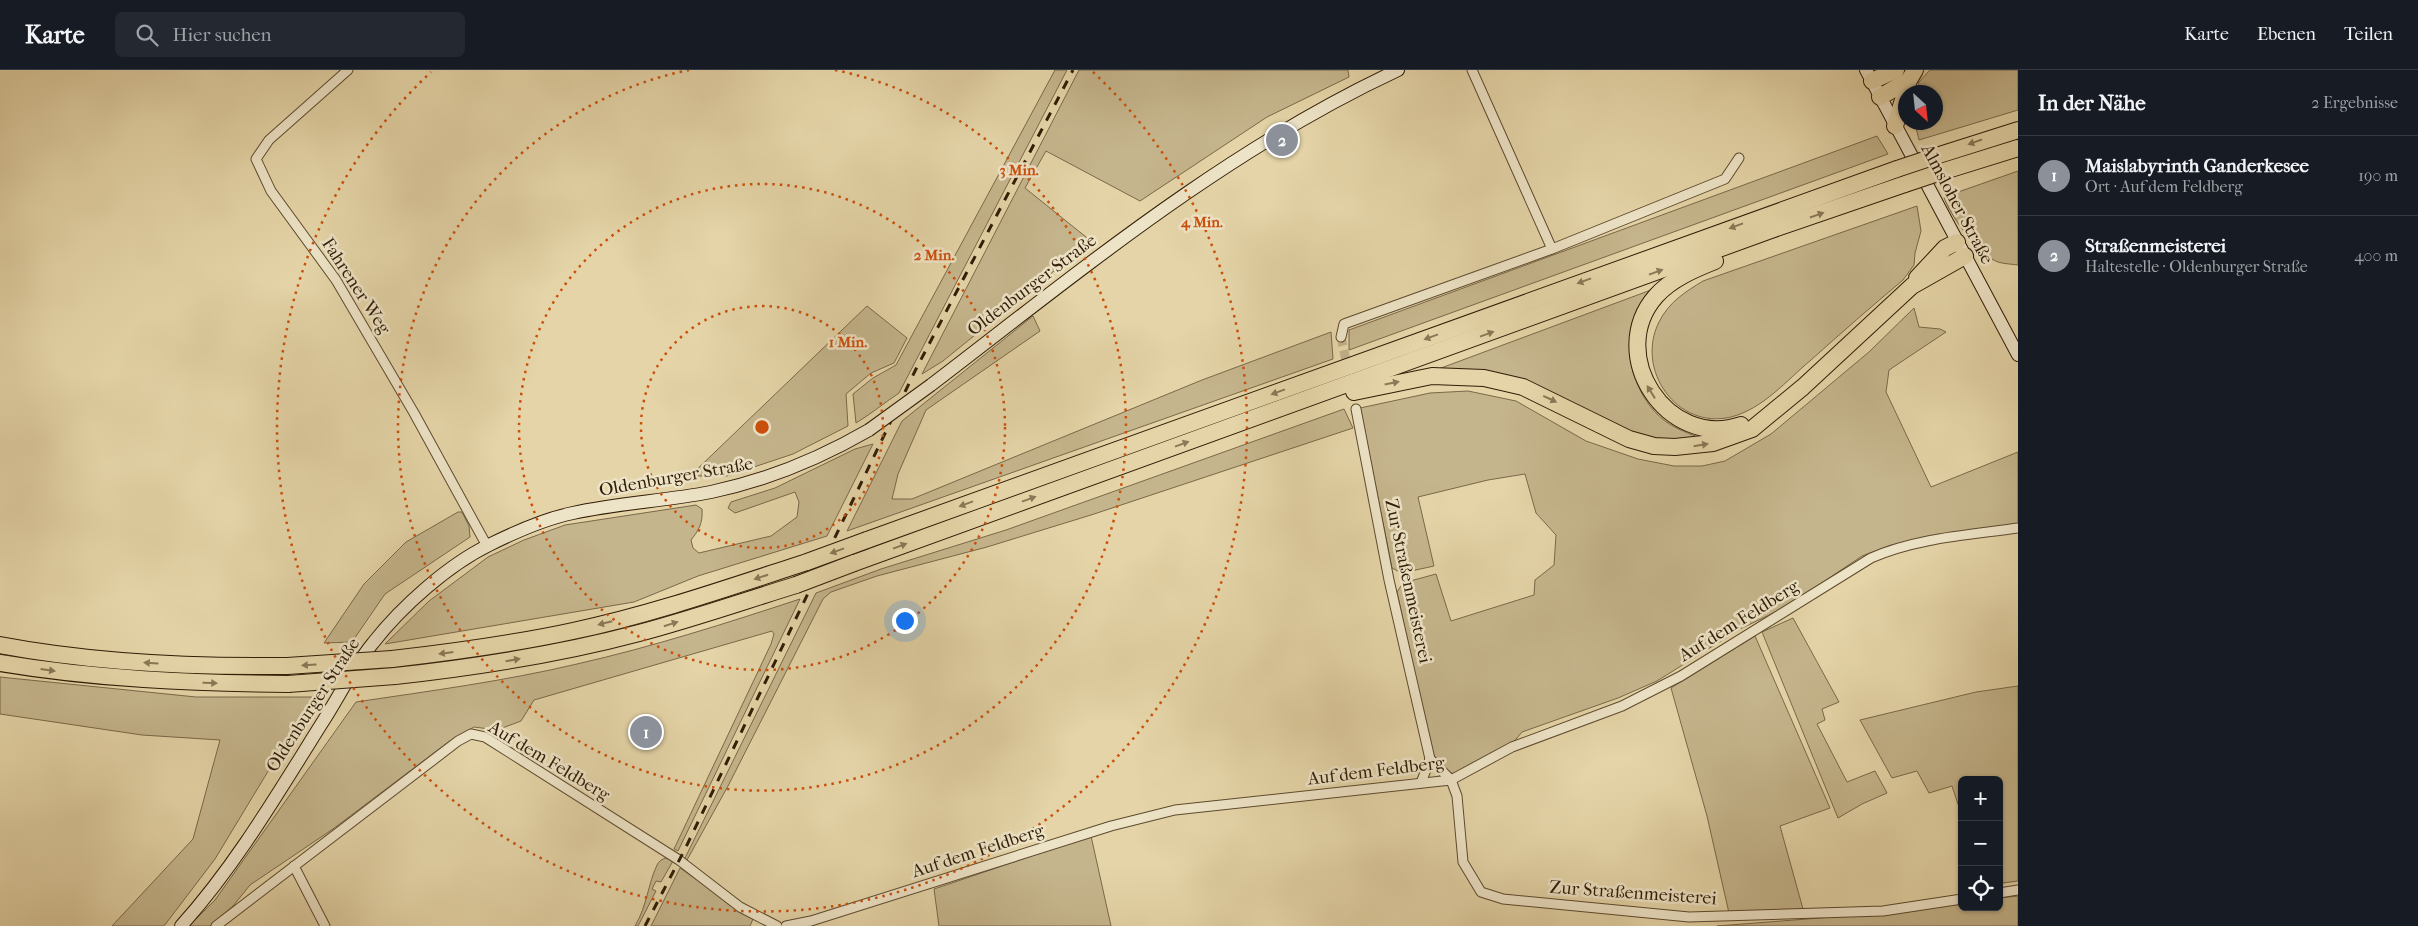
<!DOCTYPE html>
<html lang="de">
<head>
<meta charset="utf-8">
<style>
	body { margin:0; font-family:"IM FELL French Canon",serif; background:#242831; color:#f1f3f6 }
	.controls { position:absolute; right:15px; bottom:15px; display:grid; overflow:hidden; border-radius:8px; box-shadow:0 1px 4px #0004 }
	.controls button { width:45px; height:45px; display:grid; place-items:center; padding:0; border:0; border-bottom:1px solid #363941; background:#171b24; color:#f1f3f6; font:25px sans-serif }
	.compass { position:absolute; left:1898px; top:15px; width:45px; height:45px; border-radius:50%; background:#171b24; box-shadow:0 1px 4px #0004; rotate:153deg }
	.you { position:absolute; left:904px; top:550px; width:18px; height:18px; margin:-12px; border:4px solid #fff; border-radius:50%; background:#1a73e8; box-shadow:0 0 0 8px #1a73e833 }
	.badge { display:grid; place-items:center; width:32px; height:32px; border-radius:50%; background:#8c9099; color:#fff; font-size:16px; font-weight:700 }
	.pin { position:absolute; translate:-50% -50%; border:2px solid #fff; box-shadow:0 1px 5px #0006 }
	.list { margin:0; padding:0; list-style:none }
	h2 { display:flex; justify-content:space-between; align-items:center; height:65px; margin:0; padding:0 20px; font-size:21px }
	h2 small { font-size:16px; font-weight:400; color:#9ea1a6 }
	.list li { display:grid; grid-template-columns:32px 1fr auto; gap:15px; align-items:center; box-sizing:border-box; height:80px; padding:0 20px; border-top:1px solid #363941 }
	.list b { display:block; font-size:19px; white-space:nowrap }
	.list p { margin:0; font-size:16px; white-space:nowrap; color:#9ea1a6 }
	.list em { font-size:16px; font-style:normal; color:#9ea1a6 }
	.icon { flex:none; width:28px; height:28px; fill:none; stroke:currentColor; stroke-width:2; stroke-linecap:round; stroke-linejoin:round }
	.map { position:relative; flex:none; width:2018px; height:856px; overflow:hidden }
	header { display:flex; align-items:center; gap:30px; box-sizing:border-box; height:70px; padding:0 25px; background:#171b24; border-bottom:1px solid #363941 }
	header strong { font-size:24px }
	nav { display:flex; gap:28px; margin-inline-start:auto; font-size:18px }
	.search { width:350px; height:45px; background:#242831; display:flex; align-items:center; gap:12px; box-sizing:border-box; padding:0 18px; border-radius:8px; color:#9ea1a6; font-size:19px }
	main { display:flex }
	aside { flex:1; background:#171b24 }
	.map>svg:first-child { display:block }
	.green { fill:#c5b58c; stroke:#7a6849 }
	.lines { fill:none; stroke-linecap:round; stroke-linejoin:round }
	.street-tunnel { stroke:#c0af87; stroke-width:9; stroke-dasharray:9 4.5; stroke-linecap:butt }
	.street-casing { stroke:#5d4a2e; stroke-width:11 }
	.secondary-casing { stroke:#301c06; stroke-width:14 }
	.highway-casing { stroke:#301c06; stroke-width:18 }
	.street { stroke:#ede3c6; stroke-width:9 }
	.secondary { stroke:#ede3c6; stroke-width:12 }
	.highway { stroke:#e4d4a7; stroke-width:16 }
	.rail { stroke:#301c06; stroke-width:3; stroke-dasharray:9 9; stroke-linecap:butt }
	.secondary-bridge-casing { stroke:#301c06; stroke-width:14; stroke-linecap:butt }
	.highway-bridge-casing { stroke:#301c06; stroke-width:18; stroke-linecap:butt }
	.secondary-bridge { stroke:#ede3c6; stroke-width:12 }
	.highway-bridge { stroke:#e4d4a7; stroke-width:16 }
	.oneway { fill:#8a7856 }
	.ring { fill:none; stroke:#cc500b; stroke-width:2.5; stroke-dasharray:2.5 5 }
	.labels { text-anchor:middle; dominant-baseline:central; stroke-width:5; stroke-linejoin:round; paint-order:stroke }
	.street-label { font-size:18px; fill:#301c06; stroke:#ede3c6 }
	.centre { fill:#cc500b; stroke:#ede3c6; stroke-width:2.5 }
	.ring-label { font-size:15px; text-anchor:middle; font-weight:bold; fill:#cc500b; stroke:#ede3c6; stroke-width:5; stroke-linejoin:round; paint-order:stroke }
</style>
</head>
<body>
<header>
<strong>Karte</strong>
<div class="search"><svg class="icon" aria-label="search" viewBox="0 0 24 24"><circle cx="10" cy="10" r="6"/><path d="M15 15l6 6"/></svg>Hier suchen</div>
<nav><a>Karte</a><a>Ebenen</a><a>Teilen</a></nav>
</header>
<main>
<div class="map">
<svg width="2018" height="856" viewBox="0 0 2018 856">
	<rect width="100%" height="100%" fill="#e4d4a7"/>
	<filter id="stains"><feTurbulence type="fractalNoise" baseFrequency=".004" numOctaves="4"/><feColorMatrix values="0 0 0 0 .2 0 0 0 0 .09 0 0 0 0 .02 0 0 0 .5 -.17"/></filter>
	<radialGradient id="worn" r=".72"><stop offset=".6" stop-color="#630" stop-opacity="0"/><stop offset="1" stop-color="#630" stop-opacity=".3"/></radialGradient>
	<g class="green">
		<path d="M 1055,0 L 1067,0 L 899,323 C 884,333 871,344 856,353 L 853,324 L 873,308 L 896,295 Z"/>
		<path d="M 1079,0 L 1348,0 L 1349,7 L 1267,47 L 1140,131 L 1046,81 L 1025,118 L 1091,171 L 943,291 L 922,304 Z"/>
		<path d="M 1930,0 L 2018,0 L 2018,40 L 1919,70 L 1915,53 L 1936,52 L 1936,22 L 1917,22 L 1919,12 Z"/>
		<path d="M 1877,66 L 1888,84 L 1349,280 L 1349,260 Z"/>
		<path d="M 2018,101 L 2018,195 C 2012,194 2004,194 1998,192 C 1980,186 1949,145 1944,127 Z"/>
		<path d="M 1917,136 L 1921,161 L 1915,183 L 1914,195 L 1903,210 C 1872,236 1841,263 1811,290 C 1787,310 1763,339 1731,347 C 1677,360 1635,300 1659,252 C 1669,232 1685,222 1703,211 Z"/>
		<path d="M 1659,217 C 1651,226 1641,237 1636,247 C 1620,281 1636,329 1665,351 C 1676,359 1690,364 1703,369 L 1656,370 L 1627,365 L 1571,333 L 1433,301 Z"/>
		<path d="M 867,236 L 907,268 L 894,293 L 871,303 L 846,324 L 848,356 L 793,384 L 727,406 L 690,406 Z"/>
		<path d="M 1914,238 L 1919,257 L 1940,259 L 1946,262 L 1889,300 L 1886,322 L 1931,417 L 2018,382 L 2018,454 L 1891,475 L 1862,486 L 1786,537 L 1740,559 L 1657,611 L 1618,628 L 1522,662 L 1511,675 L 1491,683 L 1454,704 L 1445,700 L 1432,683 L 1397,522 L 1403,513 L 1436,504 L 1451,551 L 1534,525 L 1535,510 L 1554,495 L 1556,465 L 1536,443 L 1525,404 L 1488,410 L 1418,427 L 1434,496 L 1402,503 L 1392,498 L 1360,338 L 1430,323 L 1468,321 L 1516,331 L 1586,371 L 1638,389 L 1674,396 L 1702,396 L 1725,391 L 1771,364 L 1869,282 Z"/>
		<path d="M 1033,246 L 1040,261 L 926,340 L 898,404 L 892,429 L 912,429 L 1202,310 L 1331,262 L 1333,289 L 847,461 L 902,351 Z"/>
		<path d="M 1344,339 L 1353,358 L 1091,445 L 987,477 L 877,506 L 831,522 L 823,529 L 728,716 L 687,790 L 685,788 L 816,523 L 881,499 L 1006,460 Z"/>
		<path d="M 873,374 L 827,466 L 698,506 L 634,532 L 385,574 L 429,531 L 488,487 L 524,470 L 565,455 L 696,435 L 702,439 C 703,453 699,460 691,470 L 693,478 L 699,483 L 771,466 L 797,447 L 799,432 L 795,422 L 735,443 L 728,438 L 731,432 L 775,418 L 855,379 Z"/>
		<path d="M 458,442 L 462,442 L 469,456 L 470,467 L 385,524 L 352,572 L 324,573 L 364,514 L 406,472 Z"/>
		<path d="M 800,529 L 678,781 L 674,779 L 771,574 L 774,564 L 772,561 L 534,630 L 521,651 L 497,660 L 474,657 L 451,670 L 333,759 L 250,815 L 233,836 L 210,856 L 189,856 L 215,830 L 356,632 C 430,621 505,611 577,594 C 652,577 727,553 800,529 Z"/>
		<path d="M 1793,548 L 1839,632 L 1822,639 L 1825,650 L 1817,654 L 1847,712 L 1875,701 L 1887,723 L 1862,734 L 1838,748 L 1762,562 Z"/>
		<path d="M 1755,566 L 1830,738 L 1780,756 L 1803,839 L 1729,843 L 1707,746 L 1671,618 Z"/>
		<path d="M 0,607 L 196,627 L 313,627 L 215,789 L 164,856 L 112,856 L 193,769 L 220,670 L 142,665 L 0,644 Z"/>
		<path d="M 2018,616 L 2018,811 L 2003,813 L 1999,802 L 1999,710 L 1962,710 L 1962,746 L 1952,716 L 1929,723 L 1917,701 L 1892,708 L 1860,650 L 1976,622 Z"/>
		<path d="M 1091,766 L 1111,856 L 939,856 L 934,819 Z"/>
		<path d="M 666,788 L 673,791 L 661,812 L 656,811 L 652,819 L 656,821 L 638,856 L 635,856 C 647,836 648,814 657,795 C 659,791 662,789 666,788 Z"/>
		<path d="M 680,798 L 753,849 L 750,856 L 651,856 Z"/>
		<path d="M 2018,826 L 2018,856 L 1717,856 L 1910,841 L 1962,831 L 1962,837 L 1999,837 L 1999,828 Z"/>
	</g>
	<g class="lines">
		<path class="street-tunnel" d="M 1341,267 L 1348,300"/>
		<defs>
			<g id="street">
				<path d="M 348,0 L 269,70 L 256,89 L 271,121 L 336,210 L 414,343 L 487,476"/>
				<path d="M 1472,0 L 1552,179"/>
				<path d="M 1341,267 L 1344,254 L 1552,179 L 1725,109 L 1739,88"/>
				<path d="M 1356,339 L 1389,510 L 1430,689 L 1451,710 L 1457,726 L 1463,792 L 1481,822 L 1503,829 L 1689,847 L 1883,841 L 1962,829"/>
				<path d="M 1421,713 L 1430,689"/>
				<path d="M 294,796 L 325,856"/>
				<path d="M 1999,823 L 2018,820"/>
				<path d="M 216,856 L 458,671 L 471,664 L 485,667 L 679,790 L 740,837 L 777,856"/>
				<path d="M 786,856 L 811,851 L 1111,756 L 1175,740 L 1451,710 L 1512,677 L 1622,636 L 1681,606 L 1871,488 C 1916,468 1969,465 2018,458"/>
			</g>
			<g id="secondary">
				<path d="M 1866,0 L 2018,285"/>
				<path d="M 931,315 C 1080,201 1226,80 1398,0"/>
				<path d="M 181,856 C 236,795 278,723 322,653 C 339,627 353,597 373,573 C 401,537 448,495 489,475 C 515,462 544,449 573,443 C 618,433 665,431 711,422 C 768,410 819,389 869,360"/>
			</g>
			<g id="highway">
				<path d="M 1872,11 L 1896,0"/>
				<path d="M 1880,27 L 1909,10"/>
				<path d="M 1895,56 L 1909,10 L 1915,0"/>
				<path d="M 1933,87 L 2018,60"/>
				<path d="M 1941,102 L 2018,78"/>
				<path d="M 1715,191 C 1695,199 1671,209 1656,226 C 1605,284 1667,380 1741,355"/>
				<path d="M 1917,208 L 1945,178 L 1957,172"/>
				<path d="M 1354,322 L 1432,306 L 1484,308 L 1523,317 L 1629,369 L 1654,376 L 1675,377 L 1713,373 L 1752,359 L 1803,317 L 1912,216 L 1965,186"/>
				<path d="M 867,470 L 1897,99"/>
				<path d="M 854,493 L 1771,160 L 1905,114"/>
				<path d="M 0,575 C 95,593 191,597 287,596"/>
				<path d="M 392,589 C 453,582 513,574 573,561 C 653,544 730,517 807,492"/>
				<path d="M 0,593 C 95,609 192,613 288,614"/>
				<path d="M 395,606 C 477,597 560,584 639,563 C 692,549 744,531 796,515"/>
			</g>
		</defs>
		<use href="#street" class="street-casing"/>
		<use href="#secondary" class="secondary-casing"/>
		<use href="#highway" class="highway-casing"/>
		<use href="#street" class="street"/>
		<use href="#secondary" class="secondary"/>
		<use href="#highway" class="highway"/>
		<path class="rail" d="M 645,856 L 685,779 L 916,299 L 1073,0"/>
		<defs>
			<path id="secondary-bridge" d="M 869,360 L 931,315"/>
			<g id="highway-bridge">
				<path d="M 1897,99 L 1933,87"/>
				<path d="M 1905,114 L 1941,102"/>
				<path d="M 807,492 L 867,470"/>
				<path d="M 796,515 L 854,493"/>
				<path d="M 287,596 L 392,589"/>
				<path d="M 288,614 L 395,606"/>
			</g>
		</defs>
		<use href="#secondary-bridge" class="secondary-bridge-casing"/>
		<use href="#highway-bridge" class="highway-bridge-casing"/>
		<use href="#secondary-bridge" class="secondary-bridge"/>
		<use href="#highway-bridge" class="highway-bridge"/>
	</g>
	<defs><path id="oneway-solid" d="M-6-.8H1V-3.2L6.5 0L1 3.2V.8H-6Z" transform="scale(1.25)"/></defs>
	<g class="oneway">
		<use href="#oneway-solid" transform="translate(1975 72) rotate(161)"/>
		<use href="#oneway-solid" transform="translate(1817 145) rotate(-19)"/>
		<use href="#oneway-solid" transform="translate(1736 156) rotate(160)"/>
		<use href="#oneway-solid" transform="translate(1656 202) rotate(-20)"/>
		<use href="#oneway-solid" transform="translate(1584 211) rotate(160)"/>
		<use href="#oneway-solid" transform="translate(1487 264) rotate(-20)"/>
		<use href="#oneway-solid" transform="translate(1431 267) rotate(160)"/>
		<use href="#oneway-solid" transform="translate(1392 313) rotate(-11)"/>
		<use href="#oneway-solid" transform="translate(1278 322) rotate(160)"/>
		<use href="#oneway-solid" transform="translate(1651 322) rotate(-122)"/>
		<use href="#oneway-solid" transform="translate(1550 329) rotate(25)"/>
		<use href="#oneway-solid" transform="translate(1182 374) rotate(-20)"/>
		<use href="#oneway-solid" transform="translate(1701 375) rotate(-9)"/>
		<use href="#oneway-solid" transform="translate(1029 429) rotate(-20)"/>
		<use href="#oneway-solid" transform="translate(966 434) rotate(160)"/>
		<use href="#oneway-solid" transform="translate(900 476) rotate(-20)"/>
		<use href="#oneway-solid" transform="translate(837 481) rotate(160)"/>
		<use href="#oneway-solid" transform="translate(761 507) rotate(162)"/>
		<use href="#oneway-solid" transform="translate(605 553) rotate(166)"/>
		<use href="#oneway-solid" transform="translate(671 554) rotate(-17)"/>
		<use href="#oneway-solid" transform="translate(446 583) rotate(173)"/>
		<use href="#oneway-solid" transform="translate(513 590) rotate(-10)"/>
		<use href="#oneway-solid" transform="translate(151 593) rotate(-176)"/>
		<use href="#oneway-solid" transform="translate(309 595) rotate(177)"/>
		<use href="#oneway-solid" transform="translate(48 600) rotate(8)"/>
		<use href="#oneway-solid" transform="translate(210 613) rotate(1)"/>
	</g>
	<g class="ring">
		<circle cx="762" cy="357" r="121"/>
		<circle cx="762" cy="357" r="243"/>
		<path d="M835 0A364 364 0 1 1 689 0"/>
		<path d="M1093 2A485 485 0 1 1 431 2"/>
	</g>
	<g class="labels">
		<g class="street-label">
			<text transform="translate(1957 134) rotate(62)">Almsloher Straße</text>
			<text transform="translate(1032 215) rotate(-37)">Oldenburger Straße</text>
			<text transform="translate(356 216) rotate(57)">Fahrener Weg</text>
			<text transform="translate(676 407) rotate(-10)">Oldenburger Straße</text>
			<text transform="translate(1408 511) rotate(78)">Zur Straßenmeisterei</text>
			<text transform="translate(1739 551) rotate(-32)">Auf dem Feldberg</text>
			<text transform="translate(313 635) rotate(-57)">Oldenburger Straße</text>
			<text transform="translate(549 691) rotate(31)">Auf dem Feldberg</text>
			<text transform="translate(1376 701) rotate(-7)">Auf dem Feldberg</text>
			<text transform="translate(978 781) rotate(-18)">Auf dem Feldberg</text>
			<text transform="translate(1633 823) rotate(4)">Zur Straßenmeisterei</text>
		</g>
	</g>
	<circle cx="762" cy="357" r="8" class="centre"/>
	<g class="ring-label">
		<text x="1019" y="105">3 Min.</text>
		<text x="1202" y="157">4 Min.</text>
		<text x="934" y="190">2 Min.</text>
		<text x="848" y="277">1 Min.</text>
	</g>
	<rect width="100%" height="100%" filter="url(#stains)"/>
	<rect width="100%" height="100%" fill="url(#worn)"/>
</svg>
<div class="controls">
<button>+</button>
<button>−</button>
<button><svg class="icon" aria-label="locate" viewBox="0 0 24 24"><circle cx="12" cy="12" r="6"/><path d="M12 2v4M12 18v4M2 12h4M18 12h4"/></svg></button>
</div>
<svg class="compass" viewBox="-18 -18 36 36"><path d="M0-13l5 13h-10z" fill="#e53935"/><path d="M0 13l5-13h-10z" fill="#9ea1a6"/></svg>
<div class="you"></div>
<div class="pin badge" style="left:646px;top:662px">1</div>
<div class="pin badge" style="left:1282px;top:70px">2</div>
</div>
<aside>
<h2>In der Nähe<small>2 Ergebnisse</small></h2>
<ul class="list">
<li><span class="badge">1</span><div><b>Maislabyrinth Ganderkesee</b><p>Ort · Auf dem Feldberg</p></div><em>190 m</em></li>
<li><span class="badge">2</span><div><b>Straßenmeisterei</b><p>Haltestelle · Oldenburger Straße</p></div><em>400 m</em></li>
</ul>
</aside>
</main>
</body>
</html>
